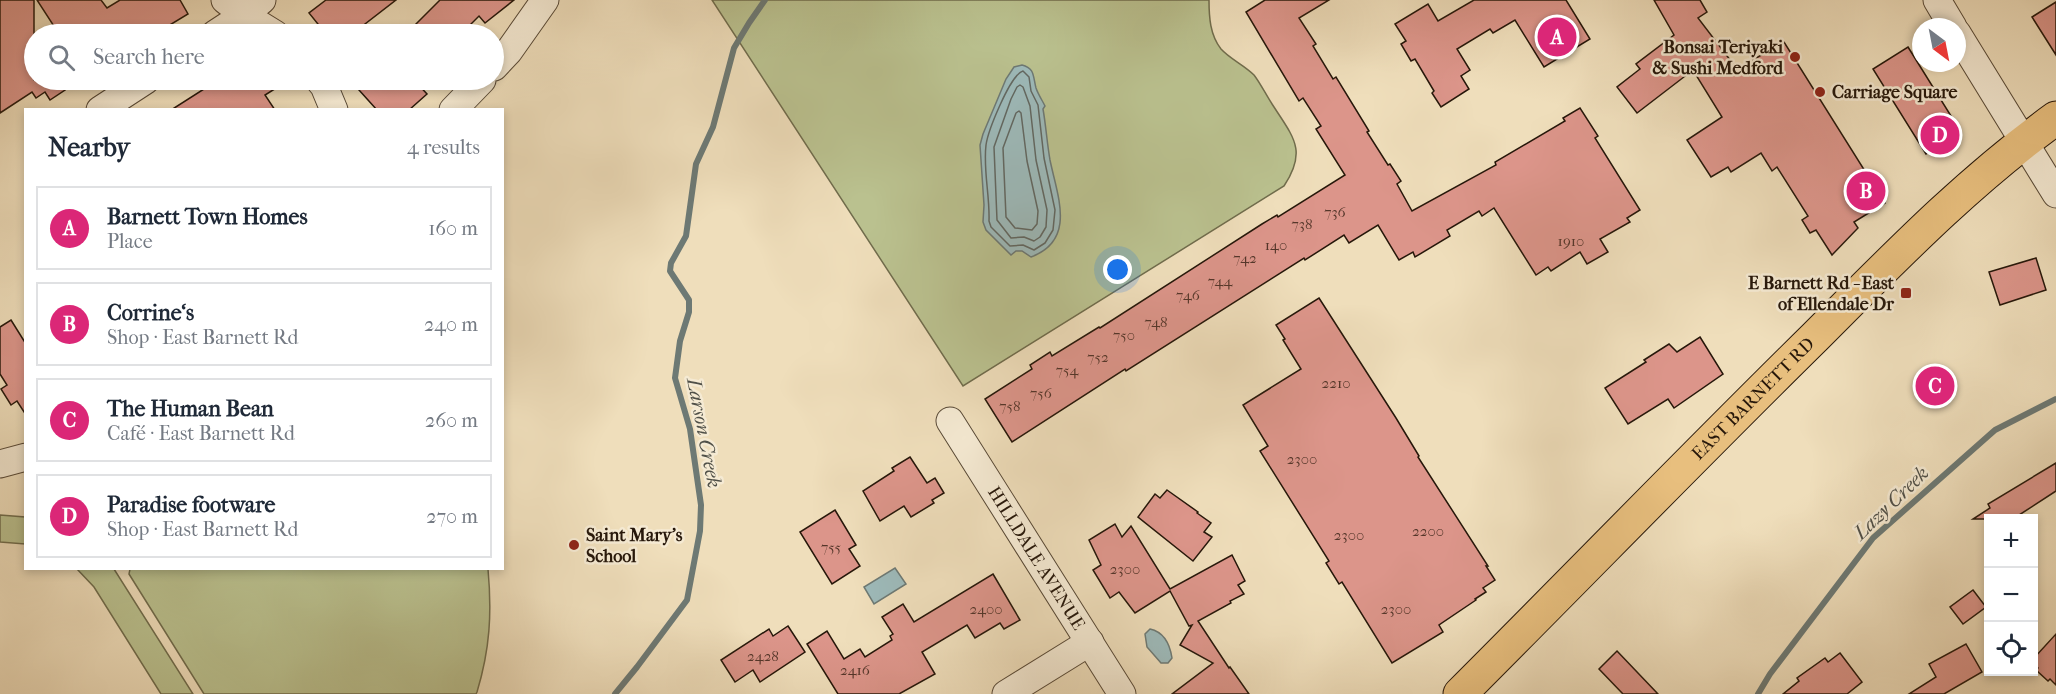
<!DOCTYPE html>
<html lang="en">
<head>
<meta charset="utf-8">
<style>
	body { margin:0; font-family:"IM FELL French Canon",serif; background:#f6f6f7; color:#1f2937 }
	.controls { position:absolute; right:18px; bottom:18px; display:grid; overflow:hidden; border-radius:0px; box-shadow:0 3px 9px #0003 }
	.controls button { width:54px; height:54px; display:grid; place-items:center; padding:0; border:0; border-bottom:2px solid #e0e1e3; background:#fff; color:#1f2937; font:30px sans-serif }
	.compass { position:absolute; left:1912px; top:18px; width:54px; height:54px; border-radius:50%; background:#fff; box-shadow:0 3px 9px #0003; rotate:148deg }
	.you { position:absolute; left:1118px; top:270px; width:21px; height:21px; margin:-15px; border:4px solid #fff; border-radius:50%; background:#1a73e8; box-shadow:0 0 0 9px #1a73e833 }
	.badge { display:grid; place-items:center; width:39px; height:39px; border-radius:50%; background:#db2777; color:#fff; font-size:20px; font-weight:700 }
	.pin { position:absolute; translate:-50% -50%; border:3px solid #fff; box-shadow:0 2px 6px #0006 }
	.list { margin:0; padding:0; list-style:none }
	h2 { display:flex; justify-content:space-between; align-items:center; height:78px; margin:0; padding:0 24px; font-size:26px }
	h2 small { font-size:20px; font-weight:400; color:#747a83 }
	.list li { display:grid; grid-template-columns:39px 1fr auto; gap:18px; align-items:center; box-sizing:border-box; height:84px; margin:0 12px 12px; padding:0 12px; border:2px solid #e0e1e3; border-radius:0px }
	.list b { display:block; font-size:22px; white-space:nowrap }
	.list p { margin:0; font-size:20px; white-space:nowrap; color:#747a83 }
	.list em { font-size:20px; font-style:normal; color:#747a83 }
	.icon { flex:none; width:33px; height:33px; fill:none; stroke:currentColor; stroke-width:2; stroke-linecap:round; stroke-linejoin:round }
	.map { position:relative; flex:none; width:2056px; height:694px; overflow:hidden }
	.search { position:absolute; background:#fff; box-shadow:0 3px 9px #0003; left:24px; top:24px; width:480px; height:66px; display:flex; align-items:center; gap:15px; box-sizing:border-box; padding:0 21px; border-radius:33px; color:#747a83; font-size:22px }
	.panel { position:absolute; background:#fff; box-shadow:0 3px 9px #0003; left:24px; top:108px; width:480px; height:462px; border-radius:0px }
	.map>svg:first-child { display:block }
	.green { fill:#bac18f; stroke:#706c4c; stroke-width:1.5 }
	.water { fill:#9dbaba; stroke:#6d7974; stroke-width:1.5 }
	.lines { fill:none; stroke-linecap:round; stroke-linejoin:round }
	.shore { stroke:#626862; stroke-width:1.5 }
	.stream { stroke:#6d7974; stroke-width:6 }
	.building { fill:#dc958a; stroke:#26170a; stroke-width:1.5 }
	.minor-casing { stroke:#584936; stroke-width:29 }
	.major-casing { stroke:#26170a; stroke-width:35 }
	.minor { stroke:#f5ead3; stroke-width:27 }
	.major { stroke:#e8bf7e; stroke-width:33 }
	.poi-dot { fill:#8f2418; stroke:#f5ead3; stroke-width:2 }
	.labels { text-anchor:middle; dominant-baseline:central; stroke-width:5; stroke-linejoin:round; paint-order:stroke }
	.number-label { font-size:15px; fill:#54362a }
	.poi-label { font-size:18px; font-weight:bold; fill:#26170a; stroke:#f5ead3; text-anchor:end }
	.street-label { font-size:18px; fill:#26170a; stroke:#f5ead3 }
	.water-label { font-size:20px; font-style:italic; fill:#505048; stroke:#f5ead3 }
</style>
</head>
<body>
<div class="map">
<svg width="2056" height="694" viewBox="0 0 2056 694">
	<rect width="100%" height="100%" fill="#efdebb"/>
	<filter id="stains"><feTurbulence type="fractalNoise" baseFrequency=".00333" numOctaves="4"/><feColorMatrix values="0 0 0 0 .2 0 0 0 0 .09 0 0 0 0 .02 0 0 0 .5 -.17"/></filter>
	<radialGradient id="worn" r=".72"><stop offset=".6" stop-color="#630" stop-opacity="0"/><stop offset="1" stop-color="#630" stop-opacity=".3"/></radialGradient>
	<g class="green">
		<path d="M 712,0 L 1209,0 C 1209,17 1210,35 1221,49 C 1230,59 1244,65 1254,75 C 1261,84 1267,97 1274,107 C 1294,138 1307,151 1284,186 L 963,386 Z"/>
		<path d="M 0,515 L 25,517 L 25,544 L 0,542 Z"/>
		<path d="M 77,569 L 114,569 L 193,694 L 161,694 L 94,587 Z"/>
		<path d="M 130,569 L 488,569 C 492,613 490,649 477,692 L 476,694 L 204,694 L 129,574 Z"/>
	</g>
	<g class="water">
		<path d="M 1022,65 C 1035,68 1033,77 1036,88 C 1038,94 1042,100 1045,106 L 1043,109 C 1046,126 1047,143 1050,160 C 1057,195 1077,240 1031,257 L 1022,251 L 1016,251 L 1011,255 L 986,230 L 983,222 L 984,205 L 980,145 L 983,134 L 1006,79 L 1014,67 Z"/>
		<path d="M 895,568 L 906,584 L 874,604 L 864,587 Z"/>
		<path d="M 1150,629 C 1164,632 1170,645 1172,658 L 1168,663 L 1161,663 L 1147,647 L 1145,634 Z"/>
	</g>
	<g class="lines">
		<g class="shore">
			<path d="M 1023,71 L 1029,77 L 1031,91 L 1038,105 L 1044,158 L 1055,210 L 1053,230 L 1045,243 L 1034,250 L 1023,245 L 1010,246 L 991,227 L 989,221 C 990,196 983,170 986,145 C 988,131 1010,75 1023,71 Z"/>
			<path d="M 1020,85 L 1023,87 L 1030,106 L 1036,160 L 1047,210 L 1046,227 L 1040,237 L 1034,241 L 1024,237 L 1011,238 L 997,220 L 994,147 L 1011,99 L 1017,87 Z"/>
			<path d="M 1019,111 L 1021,113 L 1027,161 L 1038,211 L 1037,224 L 1032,230 L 1015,228 L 1006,217 L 1003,148 L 1016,113 Z"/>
		</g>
		<g class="stream">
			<path d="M 615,694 L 637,667 L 687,600 L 700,531 L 701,505 L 690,429 L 675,378 L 680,341 L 689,312 L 689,300 L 670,271 L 671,263 L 686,236 L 696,164 L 713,127 L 734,48 L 749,23 L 765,0"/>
			<path d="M 1758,694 L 1770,674 L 1873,538 L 1995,430 L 2056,399"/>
		</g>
	</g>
	<g class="building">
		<path d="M 0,0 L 34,0 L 34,80 L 64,80 L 60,82 L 65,90 L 50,100 L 45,92 L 36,98 L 32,92 L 0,113 Z"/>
		<path d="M 37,0 L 101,0 L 107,8 L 120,0 L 180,0 L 188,14 L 155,34 L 59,34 Z"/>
		<path d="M 326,0 L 396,0 L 352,34 L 326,34 L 309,13 Z"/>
		<path d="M 440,0 L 514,0 L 485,23 L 479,16 L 461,34 L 406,34 Z"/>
		<path d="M 1265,0 L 1329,0 L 1299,18 L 1316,44 L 1313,46 L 1333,79 L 1336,77 L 1369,131 L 1367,132 L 1388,165 L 1390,164 L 1401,181 L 1397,184 L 1412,211 L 1496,165 L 1495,162 L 1565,121 L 1563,118 L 1580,108 L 1598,136 L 1595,138 L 1640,210 L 1627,218 L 1630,222 L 1600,239 L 1608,252 L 1587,264 L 1580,252 L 1551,271 L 1548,267 L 1536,275 L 1494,208 L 1482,216 L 1479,211 L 1447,230 L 1450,236 L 1415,257 L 1413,252 L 1399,260 L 1378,225 L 1349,243 L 1344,235 L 1305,260 L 1304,258 L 1126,371 L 1125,369 L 1012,442 L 985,399 L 1032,369 L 1030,365 L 1050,352 L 1052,356 L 1099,327 L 1100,328 L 1262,224 L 1277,215 L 1278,217 L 1345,175 L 1316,129 L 1321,126 L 1303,98 L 1299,101 L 1246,12 Z"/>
		<path d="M 1474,0 L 1566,0 L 1590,39 L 1544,67 L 1515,20 L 1493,33 L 1490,29 L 1457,49 L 1470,70 L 1461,76 L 1469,89 L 1441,107 L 1432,93 L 1434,91 L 1415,59 L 1411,61 L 1401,44 L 1406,41 L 1395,24 L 1428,4 L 1438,21 Z"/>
		<path d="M 1654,0 L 1700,0 L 1707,12 L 1698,18 L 1737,69 L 1784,42 L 1885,203 L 1854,222 L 1858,228 L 1832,255 L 1816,230 L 1810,233 L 1802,220 L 1808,216 L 1777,167 L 1772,171 L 1761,153 L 1731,172 L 1728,167 L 1711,177 L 1687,140 L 1722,117 L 1693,70 L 1637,113 L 1617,87 L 1640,69 L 1636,64 L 1674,35 Z"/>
		<path d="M 2056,2 L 2056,55 L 2032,17 Z"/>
		<path d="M 1908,47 L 1961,132 L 1926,154 L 1873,69 Z"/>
		<path d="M 218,80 L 289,80 L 265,95 L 275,110 L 171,110 Z"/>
		<path d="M 350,80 L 414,80 L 427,94 L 409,110 L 377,110 Z"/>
		<path d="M 2036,258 L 2046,290 L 2000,305 L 1989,272 Z"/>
		<path d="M 1319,298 L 1396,418 L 1419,456 L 1418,457 L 1488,566 L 1486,566 L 1495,580 L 1483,588 L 1486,592 L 1475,599 L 1476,600 L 1439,625 L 1443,632 L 1392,663 L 1342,582 L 1339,584 L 1326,563 L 1329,561 L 1260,451 L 1268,446 L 1243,405 L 1301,369 L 1283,340 L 1285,339 L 1276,325 Z"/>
		<path d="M 11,320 L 26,344 L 26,415 L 17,401 L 11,405 L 1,389 L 7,385 L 0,374 L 0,327 Z"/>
		<path d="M 1700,337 L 1723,374 L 1674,408 L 1668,399 L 1628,424 L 1605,388 L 1646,362 L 1644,360 L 1669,344 L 1677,352 Z"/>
		<path d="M 910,457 L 927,483 L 935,478 L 944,493 L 932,500 L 934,503 L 911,517 L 904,506 L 880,521 L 863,491 L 894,471 L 892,468 Z"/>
		<path d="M 2056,463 L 2056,491 L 2013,519 L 1973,519 L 1990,508 L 1988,504 Z"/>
		<path d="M 1167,490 L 1198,512 L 1197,513 L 1211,523 L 1204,532 L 1212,537 L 1193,561 L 1138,517 L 1155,494 L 1160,498 Z"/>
		<path d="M 835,510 L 856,545 L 849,549 L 860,566 L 832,584 L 800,532 Z"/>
		<path d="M 1115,524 L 1122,537 L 1131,526 L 1170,589 L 1232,555 L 1245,581 L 1238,585 L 1244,594 L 1230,601 L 1231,603 L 1198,621 L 1229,668 L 1230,667 L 1249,694 L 1172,694 L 1213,663 L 1180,645 L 1192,625 L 1189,626 L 1170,591 L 1135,613 L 1119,592 L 1110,598 L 1093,570 L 1101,565 L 1089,540 Z"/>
		<path d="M 993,574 L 1020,620 L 1004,629 L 1000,623 L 975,638 L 967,625 L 922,652 L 935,674 L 899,694 L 838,694 L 807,644 L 827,631 L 844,659 L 860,649 L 865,657 L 892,640 L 890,636 L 893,634 L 882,617 L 903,604 L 914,622 Z"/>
		<path d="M 1973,590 L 1986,607 L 1963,624 L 1950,607 Z"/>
		<path d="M 788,626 L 805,652 L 760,682 L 753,670 L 735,682 L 721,660 L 769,629 L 773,636 Z"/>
		<path d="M 2056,634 L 2056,685 L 2050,679 L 2048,681 L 2036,670 L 2038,668 L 2034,663 L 2034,658 Z"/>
		<path d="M 1966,644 L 1982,672 L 1944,694 L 1909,694 L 1936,677 L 1929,664 Z"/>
		<path d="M 1617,651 L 1658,694 L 1623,694 L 1599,669 Z"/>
		<path d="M 1840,653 L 1862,682 L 1847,694 L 1783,694 L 1799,681 L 1797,678 L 1825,658 L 1828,662 Z"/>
	</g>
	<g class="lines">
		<defs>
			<g id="minor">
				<path d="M 225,0 L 244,15 L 275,34"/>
				<path d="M 1937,0 L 1953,27"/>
				<path d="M 1957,33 L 2056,194"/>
				<path d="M 215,34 L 244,15 L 262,0"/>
				<path d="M 494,67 L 509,51 L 545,0"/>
				<path d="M 319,80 L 324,86 L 334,110"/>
				<path d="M 100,110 L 146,80"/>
				<path d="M 453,110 L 482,80"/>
				<path id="s1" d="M 950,421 L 1122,694"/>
				<path d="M 0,464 L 26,457"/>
				<path d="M 1006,694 L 1090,642"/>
			</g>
			<g id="major">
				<path id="s2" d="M 1460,694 C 1579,575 1695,455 1815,337 C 1892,260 1967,182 2056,118"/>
			</g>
		</defs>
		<use href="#minor" class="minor-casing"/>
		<use href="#major" class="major-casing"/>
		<use href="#minor" class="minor"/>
		<use href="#major" class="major"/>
	</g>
	<g class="poi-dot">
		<circle cx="1795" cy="57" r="6"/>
		<circle cx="1820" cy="92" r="6"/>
		<rect x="1900" y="287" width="12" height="12" rx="3"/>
		<circle cx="574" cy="545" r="6"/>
	</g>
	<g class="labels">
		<g class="number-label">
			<text x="1335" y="212">736</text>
			<text x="1302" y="224">738</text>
			<text x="1571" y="241">1910</text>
			<text x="1276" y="245">140</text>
			<text x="1245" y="258">742</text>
			<text x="1220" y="281">744</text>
			<text x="1188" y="295">746</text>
			<text x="1156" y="322">748</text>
			<text x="1124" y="335">750</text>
			<text x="1098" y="357">752</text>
			<text x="1067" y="370">754</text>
			<text x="1336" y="383">2210</text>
			<text x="1041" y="393">756</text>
			<text x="1010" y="406">758</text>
			<text x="1302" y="459">2300</text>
			<text x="1428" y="531">2200</text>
			<text x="1349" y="535">2300</text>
			<text x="831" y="547">755</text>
			<text x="1125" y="569">2300</text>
			<text x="986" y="609">2400</text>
			<text x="1396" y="609">2300</text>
			<text x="763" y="656">2428</text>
			<text x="855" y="670">2416</text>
		</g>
		<g class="poi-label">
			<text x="1783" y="47">Bonsai Teriyaki<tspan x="1783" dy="21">&amp; Sushi Medford</tspan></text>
			<text x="1832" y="92" text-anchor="start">Carriage Square</text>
			<text x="1894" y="283">E Barnett Rd - East<tspan x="1894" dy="21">of Ellendale Dr</tspan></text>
			<text x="586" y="535" text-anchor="start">Saint Mary's<tspan x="586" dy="21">School</tspan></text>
		</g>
		<g class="street-label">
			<text stroke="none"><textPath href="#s2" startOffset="416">EAST BARNETT RD</textPath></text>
			<text stroke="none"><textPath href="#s1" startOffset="162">HILLDALE AVENUE</textPath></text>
		</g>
		<g class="water-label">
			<text transform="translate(704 433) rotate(79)">Larson Creek</text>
			<text transform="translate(1891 503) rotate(-44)">Lazy Creek</text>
		</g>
	</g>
	<rect width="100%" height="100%" filter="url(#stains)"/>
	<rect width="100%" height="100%" fill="url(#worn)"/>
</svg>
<div class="controls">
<button>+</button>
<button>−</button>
<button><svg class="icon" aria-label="locate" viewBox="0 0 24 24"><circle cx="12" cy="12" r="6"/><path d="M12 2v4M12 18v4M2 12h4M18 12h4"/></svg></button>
</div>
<svg class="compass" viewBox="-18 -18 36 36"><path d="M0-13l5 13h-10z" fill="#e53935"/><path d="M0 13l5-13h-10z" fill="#747a83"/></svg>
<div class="you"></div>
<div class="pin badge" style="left:1557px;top:37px">A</div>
<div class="pin badge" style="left:1866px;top:191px">B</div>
<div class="pin badge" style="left:1935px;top:386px">C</div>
<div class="pin badge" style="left:1940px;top:135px">D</div>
<div class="search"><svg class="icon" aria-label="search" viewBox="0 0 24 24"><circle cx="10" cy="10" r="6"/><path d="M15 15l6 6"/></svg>Search here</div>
<section class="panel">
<h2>Nearby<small>4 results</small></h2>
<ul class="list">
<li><span class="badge">A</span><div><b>Barnett Town Homes</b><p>Place</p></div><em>160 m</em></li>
<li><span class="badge">B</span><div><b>Corrine‘s</b><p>Shop · East Barnett Rd</p></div><em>240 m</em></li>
<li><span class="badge">C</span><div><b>The Human Bean</b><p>Café · East Barnett Rd</p></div><em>260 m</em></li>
<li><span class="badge">D</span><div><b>Paradise footware</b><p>Shop · East Barnett Rd</p></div><em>270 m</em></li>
</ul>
</section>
</div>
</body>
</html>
